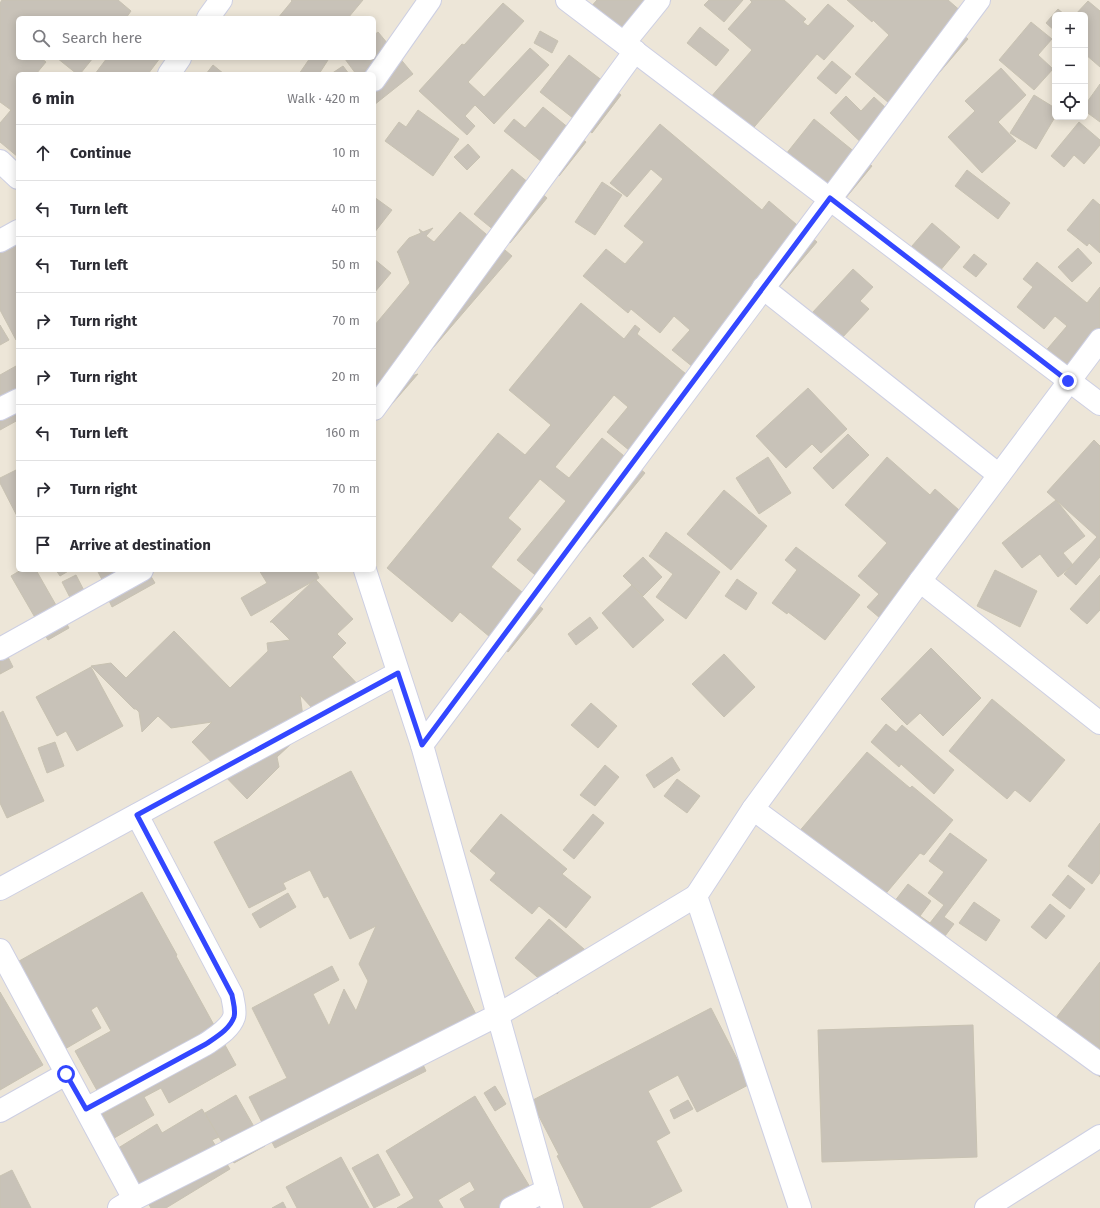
<!DOCTYPE html>
<html lang="en">
<head>
<meta charset="utf-8">
<style>
	body { margin:0; font-family:"Fira Sans",sans-serif; background:#f7f7f7; color:#2b2b33 }
	.controls { position:absolute; right:12px; top:12px; display:grid; overflow:hidden; border-radius:6px; box-shadow:0 2px 10px #0003 }
	.controls button { width:36px; height:36px; display:grid; place-items:center; padding:0; border:0; border-bottom:1px solid #e1e1e2; background:#fff; color:#2b2b33; font:20px sans-serif }
	.stop { position:absolute; width:12px; height:12px; margin:-9px; border:3px solid #3347ff; border-radius:50%; background:#fff }
	.stop.end { background:#3347ff; border-color:#fff; box-shadow:0 1px 4px #0008 }
	.list { margin:0; padding:0; list-style:none }
	h2 { display:flex; justify-content:space-between; align-items:center; height:52px; margin:0; padding:0 16px; font-size:17px }
	h2 small { font-size:13px; font-weight:400; color:#7c7c81 }
	.list li { display:grid; grid-template-columns:26px 1fr auto; gap:12px; align-items:center; box-sizing:border-box; height:56px; padding:0 16px; border-top:1px solid #e1e1e2 }
	.list b { display:block; font-size:15px; white-space:nowrap }
	.list em { font-size:13px; font-style:normal; color:#7c7c81 }
	.icon { flex:none; width:22px; height:22px; fill:none; stroke:currentColor; stroke-width:2; stroke-linecap:round; stroke-linejoin:round }
	.map { position:relative; flex:none; width:1100px; height:1208px; overflow:hidden }
	.search { position:absolute; background:#fff; box-shadow:0 2px 10px #0003; left:16px; top:16px; width:360px; height:44px; display:flex; align-items:center; gap:10px; box-sizing:border-box; padding:0 14px; border-radius:6px; color:#7c7c81; font-size:15px }
	.panel { position:absolute; background:#fff; box-shadow:0 2px 10px #0003; left:16px; top:72px; width:360px; height:500px; border-radius:6px }
	.map>svg:first-child { display:block }
	.building { fill:#c8c2b8; stroke:#c8c2b2 }
	.lines { fill:none; stroke-linecap:round; stroke-linejoin:round }
	.street-casing { stroke:#cdcfe3; stroke-width:24 }
	.secondary-casing { stroke:#cdcfe3; stroke-width:24 }
	.street { stroke:#fff; stroke-width:22 }
	.secondary { stroke:#fff; stroke-width:22 }
	.route { stroke:#3347ff; stroke-width:5 }
</style>
</head>
<body>
<div class="map">
<svg width="1100" height="1208" viewBox="0 0 1100 1208">
	<rect width="100%" height="100%" fill="#ede6d8"/>
	<g class="building">
		<path d="M 2,0 L 118,0 L 131,11 L 126,18 L 18,18 L 18,58 L 41,58 L 46,62 L 36,74 L 18,74 L 18,157 L 0,142 L 0,123 L 11,110 L 0,102 L 0,3 Z"/>
		<path d="M 291,0 L 363,0 L 348,18 L 278,18 L 292,1 Z"/>
		<path d="M 597,0 L 671,0 L 633,46 L 588,10 Z"/>
		<path d="M 709,0 L 743,0 L 724,22 L 704,5 Z"/>
		<path d="M 750,0 L 784,0 L 806,19 L 803,22 L 808,26 L 828,4 L 854,26 L 824,60 L 817,54 L 743,140 L 703,106 L 752,50 L 728,29 L 752,2 Z"/>
		<path d="M 847,0 L 948,0 L 963,13 L 952,26 L 968,39 L 903,115 L 855,74 L 889,35 L 873,20 L 872,22 Z"/>
		<path d="M 1088,1 L 1100,11 L 1100,67 L 1085,54 L 1085,15 L 1075,15 Z"/>
		<path d="M 503,3 L 524,21 L 468,82 L 484,97 L 530,48 L 549,65 L 494,124 L 475,105 L 465,116 L 475,126 L 467,135 L 419,91 L 462,44 L 464,45 Z"/>
		<path d="M 1058,9 L 1065,15 L 1055,15 L 1055,31 L 1046,23 Z"/>
		<path d="M 1031,22 L 1052,39 L 1038,55 L 1053,69 L 1034,90 L 999,60 Z"/>
		<path d="M 700,27 L 729,50 L 716,66 L 687,43 Z"/>
		<path d="M 540,31 L 558,41 L 552,53 L 534,43 Z"/>
		<path d="M 378,32 L 413,74 L 374,105 L 374,74 L 356,74 L 345,59 L 346,58 L 374,58 L 374,35 Z"/>
		<path d="M 569,55 L 621,95 L 592,133 L 540,92 Z"/>
		<path d="M 57,58 L 93,58 L 80,74 L 77,74 Z"/>
		<path d="M 107,58 L 124,58 L 127,60 L 129,58 L 160,58 L 148,74 L 95,74 Z"/>
		<path d="M 310,58 L 325,58 L 328,60 L 319,74 L 299,74 Z"/>
		<path d="M 832,61 L 851,77 L 836,94 L 817,78 Z"/>
		<path d="M 213,65 L 224,74 L 206,74 Z"/>
		<path d="M 343,66 L 349,74 L 331,74 Z"/>
		<path d="M 1001,68 L 1026,95 L 998,122 L 1016,141 L 982,173 L 948,137 L 975,111 L 965,101 Z"/>
		<path d="M 1100,84 L 1100,122 L 1085,111 L 1085,105 Z"/>
		<path d="M 1034,95 L 1055,108 L 1055,117 L 1036,149 L 1010,133 Z"/>
		<path d="M 846,96 L 861,111 L 874,97 L 898,119 L 869,150 L 830,113 Z"/>
		<path d="M 543,107 L 586,142 L 559,176 L 504,131 L 514,119 L 525,128 Z"/>
		<path d="M 418,110 L 459,139 L 433,176 L 385,141 L 399,122 L 406,127 Z"/>
		<path d="M 814,119 L 872,166 L 840,205 L 782,159 Z"/>
		<path d="M 1079,122 L 1100,140 L 1100,145 L 1084,164 L 1074,155 L 1064,167 L 1051,156 Z"/>
		<path d="M 660,124 L 762,210 L 769,201 L 817,242 L 704,376 L 672,350 L 690,330 L 674,316 L 660,333 L 631,309 L 628,313 L 583,276 L 606,249 L 625,264 L 644,242 L 624,226 L 663,179 L 651,169 L 627,197 L 610,183 Z"/>
		<path d="M 468,144 L 480,157 L 467,170 L 454,157 Z"/>
		<path d="M 512,169 L 547,198 L 510,243 L 474,214 Z"/>
		<path d="M 967,170 L 1010,203 L 998,219 L 955,186 Z"/>
		<path d="M 602,182 L 622,195 L 595,235 L 575,222 Z"/>
		<path d="M 374,197 L 392,210 L 374,233 Z"/>
		<path d="M 1093,199 L 1100,205 L 1100,253 L 1089,243 L 1087,246 L 1067,230 Z"/>
		<path d="M 460,212 L 512,256 L 408,377 L 418,374 L 384,413 L 374,417 L 374,326 L 410,283 L 398,253 L 397,252 L 409,238 L 421,233 L 419,229 L 423,232 L 433,228 L 426,236 L 434,242 Z"/>
		<path d="M 932,223 L 960,247 L 933,279 L 905,254 Z"/>
		<path d="M 18,240 L 18,339 L 16,340 L 0,310 L 0,250 Z"/>
		<path d="M 1078,248 L 1092,263 L 1072,282 L 1058,267 Z"/>
		<path d="M 974,254 L 987,264 L 976,277 L 963,267 Z"/>
		<path d="M 374,259 L 391,273 L 374,293 Z"/>
		<path d="M 1037,262 L 1087,303 L 1100,287 L 1100,350 L 1075,380 L 1043,354 L 1067,326 L 1055,316 L 1044,329 L 1017,307 L 1033,287 L 1023,279 Z"/>
		<path d="M 853,269 L 873,287 L 860,301 L 869,309 L 841,339 L 812,313 Z"/>
		<path d="M 581,303 L 624,339 L 635,325 L 640,329 L 637,334 L 702,387 L 641,460 L 607,432 L 628,407 L 614,395 L 555,467 L 569,478 L 602,438 L 645,473 L 551,588 L 517,560 L 566,501 L 540,479 L 508,518 L 521,529 L 491,567 L 543,609 L 508,652 L 460,612 L 452,622 L 387,568 L 498,433 L 525,455 L 551,425 L 509,390 Z"/>
		<path d="M 0,325 L 9,340 L 0,345 Z"/>
		<path d="M 16,366 L 18,371 L 18,420 L 0,430 L 0,375 Z"/>
		<path d="M 808,388 L 847,429 L 821,453 L 812,444 L 786,468 L 756,436 Z"/>
		<path d="M 848,434 L 869,455 L 833,489 L 813,468 Z"/>
		<path d="M 1094,440 L 1100,446 L 1100,557 L 1076,585 L 1064,574 L 1097,537 L 1047,492 Z"/>
		<path d="M 768,457 L 791,493 L 759,514 L 736,478 Z"/>
		<path d="M 887,457 L 930,495 L 935,489 L 975,524 L 887,624 L 867,607 L 879,594 L 858,576 L 887,543 L 845,505 Z"/>
		<path d="M 18,469 L 18,518 L 0,483 L 0,478 Z"/>
		<path d="M 724,490 L 767,526 L 731,570 L 687,534 Z"/>
		<path d="M 1056,500 L 1085,536 L 1063,553 L 1073,565 L 1058,577 L 1040,554 L 1022,568 L 1002,543 Z"/>
		<path d="M 666,532 L 720,572 L 686,619 L 656,597 L 673,574 L 649,556 Z"/>
		<path d="M 796,547 L 860,595 L 825,640 L 788,612 L 787,614 L 772,603 L 797,570 L 785,560 Z"/>
		<path d="M 643,557 L 662,577 L 643,596 L 623,576 Z"/>
		<path d="M 21,570 L 36,570 L 69,628 L 48,640 L 11,576 Z"/>
		<path d="M 56,570 L 70,570 L 60,576 Z"/>
		<path d="M 97,570 L 147,570 L 155,583 L 112,607 L 106,594 L 109,593 Z"/>
		<path d="M 259,570 L 315,570 L 319,578 L 251,616 L 241,598 L 267,583 Z"/>
		<path d="M 995,570 L 1037,591 L 1020,627 L 977,606 Z"/>
		<path d="M 76,575 L 93,608 L 79,615 L 62,582 Z"/>
		<path d="M 1100,575 L 1100,610 L 1087,624 L 1070,609 Z"/>
		<path d="M 315,579 L 353,619 L 337,634 L 346,643 L 332,657 L 363,690 L 327,724 L 300,695 L 305,731 L 277,757 L 279,767 L 247,799 L 192,742 L 212,722 L 171,728 L 158,716 L 142,732 L 139,712 L 136,709 L 134,709 L 91,666 L 111,663 L 126,678 L 174,631 L 230,688 L 268,651 L 267,643 L 290,640 L 272,622 L 270,622 Z"/>
		<path d="M 737,579 L 757,593 L 746,610 L 725,596 Z"/>
		<path d="M 632,585 L 664,620 L 633,648 L 602,613 Z"/>
		<path d="M 590,617 L 598,628 L 576,645 L 568,634 Z"/>
		<path d="M 0,641 L 13,667 L 0,674 Z"/>
		<path d="M 931,648 L 981,698 L 943,736 L 920,713 L 907,725 L 881,699 Z"/>
		<path d="M 724,654 L 755,687 L 724,717 L 692,684 Z"/>
		<path d="M 91,667 L 123,726 L 77,751 L 66,731 L 57,736 L 36,697 Z"/>
		<path d="M 992,699 L 1065,760 L 1030,802 L 1015,790 L 1007,799 L 949,751 Z"/>
		<path d="M 591,703 L 617,726 L 598,748 L 571,725 Z"/>
		<path d="M 3,711 L 44,801 L 7,818 L 0,803 L 0,713 Z"/>
		<path d="M 886,724 L 896,732 L 902,725 L 954,770 L 934,794 L 901,764 L 899,767 L 871,742 Z"/>
		<path d="M 55,742 L 64,766 L 47,773 L 38,748 Z"/>
		<path d="M 867,752 L 910,788 L 912,786 L 953,820 L 924,855 L 920,853 L 872,910 L 791,841 Z"/>
		<path d="M 672,757 L 680,770 L 654,788 L 646,775 Z"/>
		<path d="M 605,765 L 619,777 L 595,806 L 580,795 Z"/>
		<path d="M 351,771 L 481,1024 L 419,1056 L 426,1071 L 275,1148 L 249,1097 L 287,1078 L 252,1008 L 332,966 L 339,980 L 313,994 L 329,1026 L 344,989 L 356,1011 L 368,981 L 359,964 L 376,926 L 350,939 L 328,896 L 324,898 L 310,870 L 283,883 L 286,889 L 249,908 L 214,842 Z"/>
		<path d="M 677,779 L 700,796 L 687,813 L 664,796 Z"/>
		<path d="M 501,814 L 567,869 L 562,874 L 591,897 L 566,928 L 539,906 L 532,914 L 490,880 L 496,873 L 470,851 Z"/>
		<path d="M 593,814 L 604,823 L 574,859 L 563,850 Z"/>
		<path d="M 1100,823 L 1100,873 L 1092,884 L 1068,866 Z"/>
		<path d="M 950,833 L 987,860 L 944,917 L 954,924 L 936,948 L 887,911 L 908,884 L 931,901 L 920,916 L 930,923 L 944,905 L 928,893 L 944,872 L 929,861 Z"/>
		<path d="M 1068,875 L 1085,889 L 1070,909 L 1052,895 Z"/>
		<path d="M 142,892 L 177,955 L 176,956 L 236,1065 L 169,1103 L 161,1088 L 144,1097 L 154,1115 L 109,1141 L 95,1117 L 108,1110 L 75,1051 L 111,1031 L 97,1006 L 91,1010 L 101,1028 L 65,1049 L 12,965 Z"/>
		<path d="M 288,893 L 296,907 L 260,928 L 252,914 Z"/>
		<path d="M 974,902 L 1000,920 L 986,941 L 959,923 Z"/>
		<path d="M 1050,904 L 1065,916 L 1046,939 L 1031,927 Z"/>
		<path d="M 549,919 L 591,955 L 557,994 L 515,958 Z"/>
		<path d="M 1100,962 L 1100,1077 L 1045,1032 Z"/>
		<path d="M 0,992 L 43,1065 L 0,1090 Z"/>
		<path d="M 711,1008 L 750,1084 L 697,1112 L 678,1075 L 648,1091 L 670,1133 L 656,1141 L 682,1191 L 649,1208 L 584,1208 L 557,1156 L 559,1155 L 531,1101 Z"/>
		<path d="M 973,1025 L 977,1157 L 822,1162 L 818,1030 Z"/>
		<path d="M 495,1086 L 506,1104 L 495,1111 L 484,1093 Z"/>
		<path d="M 236,1095 L 265,1146 L 234,1163 L 205,1113 Z"/>
		<path d="M 475,1096 L 533,1192 L 516,1208 L 465,1208 L 460,1199 L 475,1190 L 470,1181 L 438,1200 L 443,1208 L 397,1208 L 414,1198 L 386,1151 Z"/>
		<path d="M 688,1100 L 693,1109 L 674,1119 L 670,1110 Z"/>
		<path d="M 202,1109 L 219,1137 L 212,1140 L 230,1169 L 166,1208 L 151,1208 L 115,1150 L 157,1124 L 162,1133 Z"/>
		<path d="M 378,1154 L 400,1195 L 374,1208 L 352,1168 Z"/>
		<path d="M 341,1157 L 369,1208 L 297,1208 L 286,1187 Z"/>
		<path d="M 12,1170 L 31,1208 L 0,1208 L 0,1176 Z"/>
		<path d="M 283,1202 L 286,1208 L 272,1208 Z"/>
	</g>
	<g class="lines">
		<defs>
			<g id="street">
				<path d="M 567,0 L 1100,404"/>
				<path d="M 208,18 L 221,0"/>
				<path d="M 624,43 L 659,0"/>
				<path d="M 169,74 L 180,58"/>
				<path d="M 374,80 L 430,0"/>
				<path d="M 0,161 L 18,178"/>
				<path d="M 0,241 L 18,231"/>
				<path d="M 763,288 L 999,475"/>
				<path d="M 0,409 L 18,400"/>
				<path d="M 374,409 L 635,51"/>
				<path d="M 365,570 L 422,745 L 552,1208"/>
				<path d="M 920,581 L 1100,723"/>
				<path d="M 0,649 L 142,570"/>
				<path d="M 422,745 L 979,0"/>
				<path d="M 753,809 L 1100,1064"/>
				<path d="M 0,889 L 398,673"/>
				<path d="M 0,950 L 134,1199"/>
				<path d="M 86,1109 L 206,1044 C 216,1037 230,1029 234,1017 C 236,1010 233,1002 232,995 L 137,815"/>
				<path d="M 0,1111 L 66,1074"/>
				<path d="M 119,1208 L 134,1199 L 498,1015 L 696,896"/>
				<path d="M 511,1208 L 547,1190"/>
				<path d="M 800,1208 L 696,896 L 753,809 L 920,581 L 1100,340"/>
			</g>
			<path id="secondary" d="M 986,1208 L 1100,1136"/>
		</defs>
		<use href="#street" class="street-casing"/>
		<use href="#secondary" class="secondary-casing"/>
		<use href="#street" class="street"/>
		<use href="#secondary" class="secondary"/>
	</g>
	<g class="lines">
		<path class="route" d="M 66,1074 L 86,1109 L 206,1044 C 216,1037 230,1029 234,1017 C 236,1010 233,1002 232,995 L 137,815 L 398,673 L 422,745 L 830,198 L 1068,381"/>
	</g>
</svg>
<div class="controls">
<button>+</button>
<button>−</button>
<button><svg class="icon" aria-label="locate" viewBox="0 0 24 24"><circle cx="12" cy="12" r="6"/><path d="M12 2v4M12 18v4M2 12h4M18 12h4"/></svg></button>
</div>
<div class="stop" style="left:66px;top:1074px"></div>
<div class="stop end" style="left:1068px;top:381px"></div>
<div class="search"><svg class="icon" aria-label="search" viewBox="0 0 24 24"><circle cx="10" cy="10" r="6"/><path d="M15 15l6 6"/></svg>Search here</div>
<section class="panel">
<h2>6 min<small>Walk · 420 m</small></h2>
<ul class="list">
<li><svg class="icon" aria-label="ahead" viewBox="0 0 24 24"><path d="M12 20V5M6 11l6-6 6 6"/></svg><div><b>Continue</b></div><em>10 m</em></li>
<li><svg class="icon" aria-label="left" viewBox="0 0 24 24"><path d="M17 20v-9H6M10 6l-5 5 5 5"/></svg><div><b>Turn left</b></div><em>40 m</em></li>
<li><svg class="icon" aria-label="left" viewBox="0 0 24 24"><path d="M17 20v-9H6M10 6l-5 5 5 5"/></svg><div><b>Turn left</b></div><em>50 m</em></li>
<li><svg class="icon" aria-label="right" viewBox="0 0 24 24"><path d="M7 20v-9h11M14 6l5 5-5 5"/></svg><div><b>Turn right</b></div><em>70 m</em></li>
<li><svg class="icon" aria-label="right" viewBox="0 0 24 24"><path d="M7 20v-9h11M14 6l5 5-5 5"/></svg><div><b>Turn right</b></div><em>20 m</em></li>
<li><svg class="icon" aria-label="left" viewBox="0 0 24 24"><path d="M17 20v-9H6M10 6l-5 5 5 5"/></svg><div><b>Turn left</b></div><em>160 m</em></li>
<li><svg class="icon" aria-label="right" viewBox="0 0 24 24"><path d="M7 20v-9h11M14 6l5 5-5 5"/></svg><div><b>Turn right</b></div><em>70 m</em></li>
<li><svg class="icon" aria-label="arrive" viewBox="0 0 24 24"><path d="M6 21V4h12l-3 4 3 4H6"/></svg><div><b>Arrive at destination</b></div></li>
</ul>
</section>
</div>
</body>
</html>
